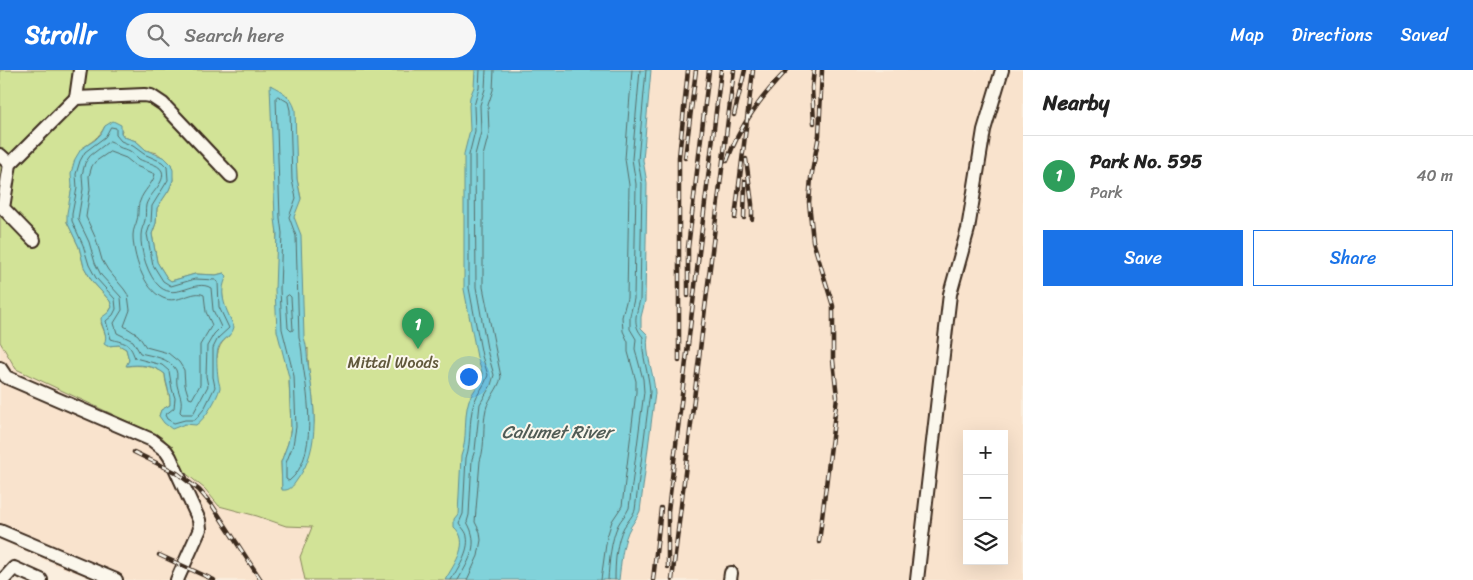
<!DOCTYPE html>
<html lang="en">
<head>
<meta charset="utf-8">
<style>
	body { margin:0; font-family:Sriracha,sans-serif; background:#f6f6f6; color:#222 }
	.controls { position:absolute; right:15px; bottom:15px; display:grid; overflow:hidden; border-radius:0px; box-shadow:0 5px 20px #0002 }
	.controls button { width:45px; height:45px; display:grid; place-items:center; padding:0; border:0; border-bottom:1px solid #e0e0e0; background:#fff; color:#222; font:25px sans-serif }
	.you { position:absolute; left:468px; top:306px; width:18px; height:18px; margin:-12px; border:4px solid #fff; border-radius:50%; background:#1a73e8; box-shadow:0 0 0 8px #1a73e833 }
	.badge { display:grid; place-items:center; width:32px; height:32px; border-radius:50%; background:#1a73e8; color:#fff; font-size:16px; font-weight:700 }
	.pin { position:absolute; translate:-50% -41px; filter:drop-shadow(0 1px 2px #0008) }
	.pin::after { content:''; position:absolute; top:26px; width:18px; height:15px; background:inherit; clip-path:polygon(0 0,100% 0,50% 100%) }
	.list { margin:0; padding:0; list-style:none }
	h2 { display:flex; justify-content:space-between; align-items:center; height:65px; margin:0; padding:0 20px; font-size:21px }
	h2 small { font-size:16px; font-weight:400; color:#767676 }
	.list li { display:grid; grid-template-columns:32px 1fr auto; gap:15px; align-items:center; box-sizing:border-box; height:80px; padding:0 20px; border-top:1px solid #e0e0e0 }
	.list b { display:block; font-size:19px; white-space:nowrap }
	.list p { margin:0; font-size:16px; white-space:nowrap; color:#767676 }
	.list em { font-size:16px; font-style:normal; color:#767676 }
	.actions { display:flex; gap:10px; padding:15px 20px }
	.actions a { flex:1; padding:11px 0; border:1px solid #1a73e8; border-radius:0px; text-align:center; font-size:18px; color:#1a73e8 }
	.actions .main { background:#1a73e8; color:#fff }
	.icon { flex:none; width:28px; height:28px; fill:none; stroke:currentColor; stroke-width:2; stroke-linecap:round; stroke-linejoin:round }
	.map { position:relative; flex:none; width:1023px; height:510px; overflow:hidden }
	header { display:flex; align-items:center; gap:30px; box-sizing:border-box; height:70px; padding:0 25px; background:#1a73e8; color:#fff }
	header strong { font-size:24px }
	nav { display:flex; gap:28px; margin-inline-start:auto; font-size:18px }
	.search { width:350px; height:45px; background:#f6f6f6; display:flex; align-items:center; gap:12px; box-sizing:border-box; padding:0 18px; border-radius:28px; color:#767676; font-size:19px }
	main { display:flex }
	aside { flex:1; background:#fff }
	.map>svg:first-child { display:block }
	.built { fill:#f9e3cd; fill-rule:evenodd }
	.green { fill:#d2e397; stroke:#86865a; fill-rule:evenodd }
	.water { fill:#81d2da; stroke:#658f8f }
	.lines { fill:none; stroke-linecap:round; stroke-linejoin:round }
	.shore { stroke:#576d69; stroke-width:1 }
	.minor-casing { stroke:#3b2a1e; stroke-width:16 }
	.minor { stroke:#fbf7ec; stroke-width:12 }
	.rail-casing { stroke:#3b2a1e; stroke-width:4.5 }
	.rail { stroke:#fbf7ec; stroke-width:2.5; stroke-dasharray:8; stroke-linecap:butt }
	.labels { text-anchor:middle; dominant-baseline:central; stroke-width:4; stroke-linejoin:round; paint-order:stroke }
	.park-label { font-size:16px; fill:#61583c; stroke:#fbf7ec }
	.water-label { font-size:18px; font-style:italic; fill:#505c56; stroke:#fbf7ec }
</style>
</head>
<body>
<header>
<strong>Strollr</strong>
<div class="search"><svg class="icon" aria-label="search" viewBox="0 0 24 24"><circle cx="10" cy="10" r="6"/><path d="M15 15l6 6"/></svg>Search here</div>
<nav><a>Map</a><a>Directions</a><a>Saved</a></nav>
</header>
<main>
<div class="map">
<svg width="1023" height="510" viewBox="0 0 1023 510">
	<rect width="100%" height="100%" fill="#faeede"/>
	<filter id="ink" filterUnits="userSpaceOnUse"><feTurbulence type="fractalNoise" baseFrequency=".02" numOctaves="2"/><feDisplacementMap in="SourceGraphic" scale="10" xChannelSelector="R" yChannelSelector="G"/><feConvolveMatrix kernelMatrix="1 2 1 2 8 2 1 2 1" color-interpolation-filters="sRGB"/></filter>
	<g filter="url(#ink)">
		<g class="built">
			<path d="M 651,0 L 1023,0 L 1023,510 L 619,510 L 625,472 L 629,460 L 636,451 L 640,441 L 655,308 L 646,278 L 648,265 L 641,258 L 641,247 L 645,231 L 647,113 L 643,90 ZM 967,364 L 1004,364 L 1004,491 L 967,491 Z"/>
			<path d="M 0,272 L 16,299 L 163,368 L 171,377 L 183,401 L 205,419 L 219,436 L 257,446 L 271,452 L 322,458 L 321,510 L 96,510 L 53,494 L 53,491 L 50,490 L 49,492 L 0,470 Z"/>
		</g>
		<path class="green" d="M 0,0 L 484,0 L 485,321 L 458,510 L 305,510 L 300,487 L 312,457 L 286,456 L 257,446 L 219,436 L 205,419 L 183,401 L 171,377 L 163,368 L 16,299 L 0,272 ZM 271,15 L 295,63 L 297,109 L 301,128 L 277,174 ZM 105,56 L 122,60 L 121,63 L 124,67 L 136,71 L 146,80 L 157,83 L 171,94 L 173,110 L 169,120 L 157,138 L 156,153 L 152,164 L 157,192 L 167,208 L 171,211 L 195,204 L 216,205 L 224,203 L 222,220 L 224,236 L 230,248 L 229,266 C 221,272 218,278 217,288 L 159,346 L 161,340 L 170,335 C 171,325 165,315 165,304 C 154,295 140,295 127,296 L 129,290 L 126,279 L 119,275 L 107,276 L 106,266 L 101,253 L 112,237 L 110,231 L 92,211 L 84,197 L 79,177 L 67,152 L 72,117 L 81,79 C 91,72 99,68 105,56 ZM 308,278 C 307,303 315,327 314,352 C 314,362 288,407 282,419 L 281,392 L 288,373 L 291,357 L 289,311 Z"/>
		<g class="water">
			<path d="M 475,0 L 651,0 L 643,90 L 647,113 L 645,231 L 641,247 L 641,258 L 648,265 C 645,286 654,302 655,323 L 640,441 C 637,449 631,455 628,462 C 622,477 621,494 619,510 L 445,510 C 455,493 471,472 454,457 L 454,449 L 458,444 L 461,386 C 468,369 463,348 469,330 C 473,321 480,314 483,305 L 477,287 L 464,219 L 464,84 L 470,60 L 469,36 L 470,27 L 474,17 Z"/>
			<path d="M 270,15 C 282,21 291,26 295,39 L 297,109 L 301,129 L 294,147 L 301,165 L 304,267 C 307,277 307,285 308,294 C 314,332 322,377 297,410 C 293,416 290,421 282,420 L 281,392 L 288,373 L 291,357 L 289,307 L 277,261 L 275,220 L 277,163 L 275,149 Z"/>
			<path d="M 113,51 L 121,55 L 121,63 L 124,67 L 136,71 L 146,80 L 165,88 L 171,94 L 173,100 L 173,110 L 169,120 L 157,138 L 156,153 L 152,164 L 157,192 L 167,208 L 171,211 L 195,204 L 216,205 L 224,203 L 227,206 C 217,225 227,240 234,257 C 232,267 221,269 218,279 C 216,286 217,299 218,307 C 218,311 220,315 220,318 C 217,329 205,349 196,355 L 185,354 L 172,359 L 164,353 L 159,346 L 161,340 L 170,335 C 171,325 166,315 165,304 C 154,295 140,294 126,296 L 129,290 L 126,279 L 119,275 L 107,276 L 104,274 C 109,264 101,258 101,248 L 109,242 L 112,237 L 110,231 L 92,211 L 84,197 L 79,177 L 67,152 L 67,143 L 72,117 L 71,103 L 75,89 L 81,79 L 95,70 L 101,64 L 105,56 Z"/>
		</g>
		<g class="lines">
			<g class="shore">
				<path d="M 278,26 L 288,32 L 290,40 L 292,110 L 296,128 L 289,147 L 296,166 L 299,268 C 302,277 302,285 303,295 C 308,327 318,388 289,411 L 286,409 L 286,393 L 293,375 L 296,357 L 294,306 L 282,259 L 280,219 L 282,163 L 280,148 L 276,28 Z"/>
				<path d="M 111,57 L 116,58 L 116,65 L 121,71 L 133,76 L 144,84 L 162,92 L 167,97 L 168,110 L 152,136 L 151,152 L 147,164 L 153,195 L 163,211 L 171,216 L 195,209 L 216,210 L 218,212 L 219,237 L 229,258 L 218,268 L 213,278 L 213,307 L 215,317 L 204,339 L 195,350 L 185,350 L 174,353 L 167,349 L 165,345 L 174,338 L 175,328 L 172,319 L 169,301 L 162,295 L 135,288 C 129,272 127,274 111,269 L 106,251 L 113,245 L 116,239 L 115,229 L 96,208 L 89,195 L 83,175 L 72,151 L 72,144 L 77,118 L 76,104 L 80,91 L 85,82 L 105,67 Z"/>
				<path d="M 110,71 C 114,72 115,75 119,77 C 122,79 127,79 130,81 C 133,83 136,86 139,89 C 145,93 158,93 162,101 C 166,113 149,124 146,135 C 145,140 146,145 145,150 C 144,155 141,159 141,165 C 140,180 148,207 160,217 C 177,231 195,208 211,218 L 213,240 L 221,257 L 214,264 L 207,276 L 206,306 L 208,316 L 193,344 L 182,344 L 180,342 C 183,328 180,328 177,315 C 176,310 178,304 176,300 C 170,288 152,286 140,283 L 133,271 L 117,263 L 114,253 L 122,240 L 121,227 L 101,205 L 95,193 L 89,172 L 78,149 L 83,119 L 82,105 L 85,93 L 90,86 Z"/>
				<path d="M 110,82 L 126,88 L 136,96 L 155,104 C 153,114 143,121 140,131 C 137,137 139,143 137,150 C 136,155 133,159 133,165 C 133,185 143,219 163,228 C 178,235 193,219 204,225 L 206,242 L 212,255 L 200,275 L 200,315 L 192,329 L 189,328 L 185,315 L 184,300 L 179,292 L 168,283 L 146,277 L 138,265 L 124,256 L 130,240 L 128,225 L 124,219 L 108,200 L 102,190 L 96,169 L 86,147 L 90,119 L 89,106 L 92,96 L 95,92 Z"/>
				<path d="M 289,225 L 291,227 L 293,260 L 291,261 L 288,258 L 286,227 Z"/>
				<path d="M 451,510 C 457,499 470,481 467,467 C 467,462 462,458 459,453 L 463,444 L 466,388 C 472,370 468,351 474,333 C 477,323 485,316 488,305 L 482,286 L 469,218 L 469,85 L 475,61 L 474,36 L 479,18 L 480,0"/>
				<path d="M 458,510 C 470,489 480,474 467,452 L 469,445 L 472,389 L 475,380 L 480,334 L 491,315 L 494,305 L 488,284 L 476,217 L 475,85 L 481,62 L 480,35 L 485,19 L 486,0"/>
				<path d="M 467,510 L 478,486 L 481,470 L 480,462 L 475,452 L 480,391 C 486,374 482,356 486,339 C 489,327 499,319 501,307 L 483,217 L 483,86 L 489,63 L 488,35 L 493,20 L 494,0"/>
				<path d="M 601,510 L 607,467 L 612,451 L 622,436 L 636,322 L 636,311 L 628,282 L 628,272 L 623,261 L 622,247 L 627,228 L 629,115 L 625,89 L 632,0"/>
				<path d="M 608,510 C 609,493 611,470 618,455 C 621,449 626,445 629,438 L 644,322 L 643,309 L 635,279 L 636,269 L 630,259 L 630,246 L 634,229 L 636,114 L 632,89 L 640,0"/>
				<path d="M 615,510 C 615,494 616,471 624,457 C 628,451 632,447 635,440 L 650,322 C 649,303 641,286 643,267 C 632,254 636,245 640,230 L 642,114 L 638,90 L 646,0"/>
			</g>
			<defs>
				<g id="minor">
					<path d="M 76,28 L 80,0"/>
					<path d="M 0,85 L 10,94"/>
					<path d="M 34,170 L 3,138 L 10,94 L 76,28 L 144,25 L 151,26 L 163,34 L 231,106"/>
					<path d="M 0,298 L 6,307 L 152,370 L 166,381 L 170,387 L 199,450 L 200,459 L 177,510"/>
					<path d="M 0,461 L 116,510"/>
					<path d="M 3,510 L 14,498 L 41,510"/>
					<path d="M 730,510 L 731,503"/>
					<path d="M 917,510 L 950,224 L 968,159 L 984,60 L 1002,0"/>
				</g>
			</defs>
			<use href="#minor" class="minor-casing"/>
			<use href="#minor" class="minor"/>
			<defs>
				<g id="rail">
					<path d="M 734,45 L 745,0"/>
					<path d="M 814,53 L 812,18 L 814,0"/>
					<path d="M 685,88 L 696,0"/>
					<path d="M 746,89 L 752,134 L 752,149"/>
					<path d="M 727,91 C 740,55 761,27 787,0"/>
					<path d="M 735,148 L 753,0"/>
					<path d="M 744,148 L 745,111"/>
					<path d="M 688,226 L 688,178 L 709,0"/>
					<path d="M 679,291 L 679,87 L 688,0"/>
					<path d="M 134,382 L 177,403 L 199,420 L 212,435 L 261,510"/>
					<path d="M 819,472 L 837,327 L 833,290 L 833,236 L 813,171 L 809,132 L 811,108 L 819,65 L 822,0"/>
					<path d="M 159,485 L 214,510"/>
					<path d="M 668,497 L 668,441 L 721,0"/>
					<path d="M 653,510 L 661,438"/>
					<path d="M 672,510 L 734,0"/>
				</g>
			</defs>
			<use href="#rail" class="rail-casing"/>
			<use href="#rail" class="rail"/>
		</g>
	</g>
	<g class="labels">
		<g class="park-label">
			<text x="393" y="292">Mittal Woods</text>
		</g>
		<g class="water-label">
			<text x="557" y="362">Calumet River</text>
		</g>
	</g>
</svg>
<div class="controls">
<button>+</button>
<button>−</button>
<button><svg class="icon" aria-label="layers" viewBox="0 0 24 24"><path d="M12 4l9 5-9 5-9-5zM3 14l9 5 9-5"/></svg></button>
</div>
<div class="you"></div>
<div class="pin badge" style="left:418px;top:279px;background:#2e9e5b">1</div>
</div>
<aside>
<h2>Nearby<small></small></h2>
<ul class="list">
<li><span class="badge" style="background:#2e9e5b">1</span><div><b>Park No. 595</b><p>Park</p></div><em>40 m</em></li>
</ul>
<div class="actions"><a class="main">Save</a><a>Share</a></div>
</aside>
</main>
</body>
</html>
